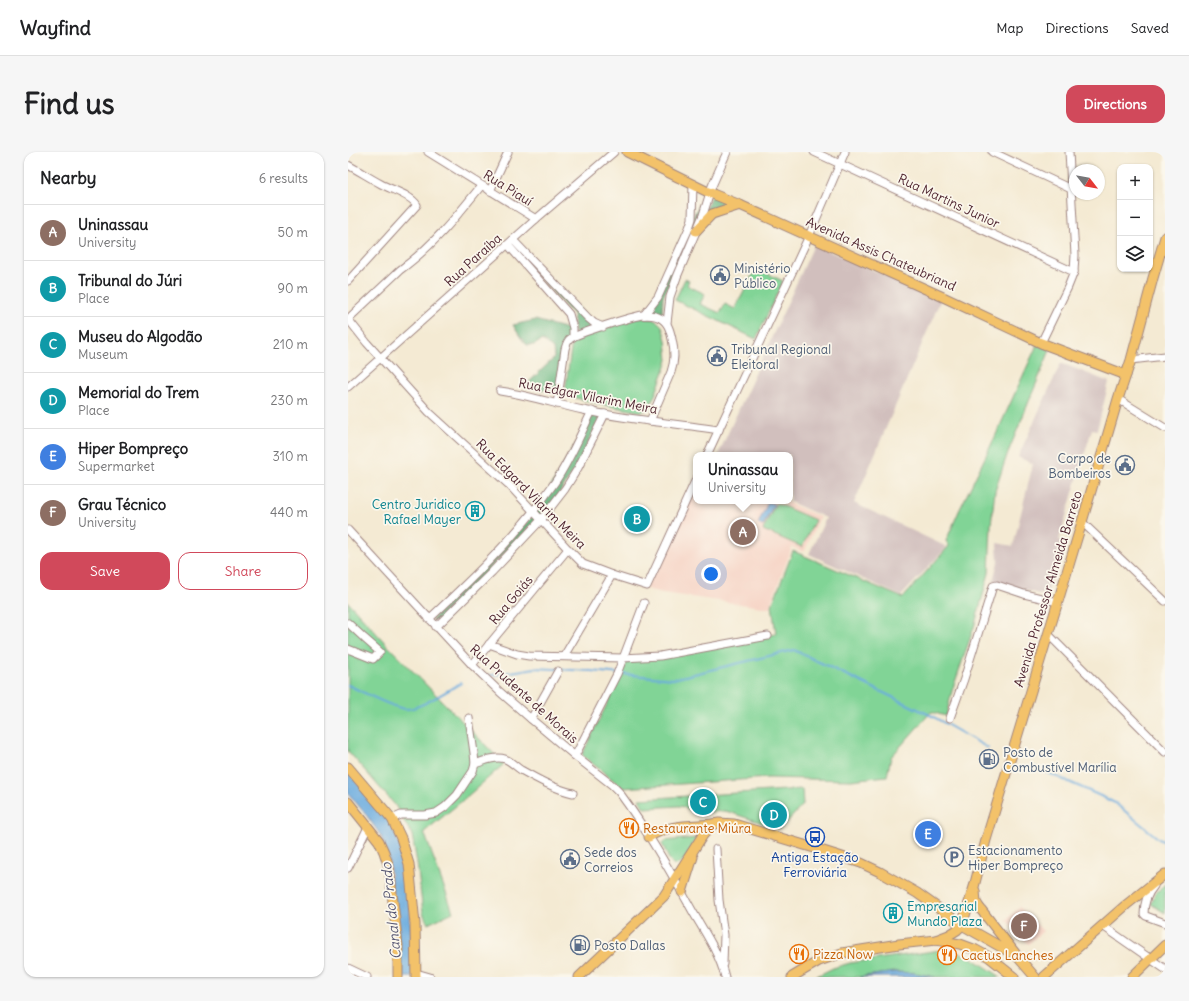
<!DOCTYPE html>
<html lang="en">
<head>
<meta charset="utf-8">
<style>
	body { margin:0; font-family:Delius,sans-serif; background:#f6f6f6; color:#202124 }
	.controls { position:absolute; right:12px; top:12px; display:grid; overflow:hidden; border-radius:8px; box-shadow:0 1px 3px #0004 }
	.controls button { width:36px; height:36px; display:grid; place-items:center; padding:0; border:0; border-bottom:1px solid #e0e0e0; background:#fff; color:#202124; font:20px sans-serif }
	.compass { position:absolute; left:721px; top:12px; width:36px; height:36px; border-radius:50%; background:#fff; box-shadow:0 1px 3px #0004; rotate:121deg }
	.you { position:absolute; left:363px; top:422px; width:14px; height:14px; margin:-10px; border:3px solid #fff; border-radius:50%; background:#1a73e8; box-shadow:0 0 0 6px #1a73e833 }
	.badge { display:grid; place-items:center; width:26px; height:26px; border-radius:50%; background:#d1495b; color:#fff; font-size:13px; font-weight:700 }
	.pin { position:absolute; translate:-50% -50%; border:2px solid #fff; box-shadow:0 1px 4px #0006 }
	.popup { position:absolute; left:345px; top:300px; width:100px; height:52px; box-sizing:border-box; display:grid; place-content:center; border-radius:8px; background:#fff; filter:drop-shadow(0 1px 3px #0005); font-size:13px; white-space:nowrap; color:#757577 }
	.popup b { font-size:15px; color:#202124 }
	.popup::after { content:''; position:absolute; left:50%; top:100%; margin-left:-8px; border:8px solid transparent; border-top-color:#fff }
	.list { margin:0; padding:0; list-style:none }
	h2 { display:flex; justify-content:space-between; align-items:center; height:52px; margin:0; padding:0 16px; font-size:17px }
	h2 small { font-size:13px; font-weight:400; color:#757577 }
	.list li { display:grid; grid-template-columns:26px 1fr auto; gap:12px; align-items:center; box-sizing:border-box; height:56px; padding:0 16px; border-top:1px solid #e0e0e0 }
	.list b { display:block; font-size:15px; white-space:nowrap }
	.list p { margin:0; font-size:13px; white-space:nowrap; color:#757577 }
	.list em { font-size:13px; font-style:normal; color:#757577 }
	.actions { display:flex; gap:8px; padding:12px 16px }
	.actions a { flex:1; padding:9px 0; border:1px solid #d1495b; border-radius:12px; text-align:center; font-size:14px; color:#d1495b }
	.actions .main { background:#d1495b; color:#fff }
	.icon { flex:none; width:22px; height:22px; fill:none; stroke:currentColor; stroke-width:2; stroke-linecap:round; stroke-linejoin:round }
	.map { position:relative; flex:none; width:817px; height:825px; overflow:hidden; border-radius:12px }
	header { display:flex; align-items:center; gap:24px; box-sizing:border-box; height:56px; padding:0 20px; background:#fff; border-bottom:1px solid #e0e0e0 }
	header strong { font-size:19px }
	nav { display:flex; gap:22px; margin-inline-start:auto; font-size:14px }
	.intro { display:flex; align-items:center; justify-content:space-between; box-sizing:border-box; height:96px; padding:0 24px }
	h1 { margin:0; font-size:28px }
	.button { padding:10px 18px; border-radius:12px; background:#d1495b; color:#fff; font-size:14px; font-weight:700 }
	main { display:flex; gap:24px; padding:0 24px }
	aside { flex:1; background:#fff; border-radius:12px; box-shadow:0 1px 3px #0004 }
	.map>svg:first-child { display:block }
	.built { fill:#f6d2c3 }
	.industrial { fill:#d1bfbd }
	.green { fill:#81d496; stroke:#667a60 }
	.forest { fill:#68b67f; stroke:#596a55 }
	.water { fill:#6babde; stroke:#5a6584 }
	.lines { fill:none; stroke-linecap:round; stroke-linejoin:round }
	.stream { stroke:#6babde; stroke-width:2 }
	.minor-casing { stroke:#9f847f; stroke-width:9 }
	.major-casing { stroke:#9f847f; stroke-width:11 }
	.minor { stroke:#fff; stroke-width:7 }
	.major { stroke:#f3c26a; stroke-width:9 }
	.labels { text-anchor:middle; dominant-baseline:central; stroke-width:3.5; stroke-linejoin:round; paint-order:stroke }
	.street-label { font-size:13px; fill:#4a1f2b; stroke:#fbf7ec }
	.service-label { font-size:13px; fill:#4e5e75; stroke:#fbf7ec; text-anchor:start }
	.culture-label { font-size:13px; fill:#0d838f; stroke:#fbf7ec; text-anchor:end }
	.food-label { font-size:13px; fill:#c56008; stroke:#fbf7ec; text-anchor:start }
	.transit-label { font-size:13px; fill:#164399; stroke:#fbf7ec }
	.water-label { font-size:14px; font-style:italic; fill:#575773; stroke:#fbf7ec }
</style>
</head>
<body>
<header>
<strong>Wayfind</strong>
<nav><a>Map</a><a>Directions</a><a>Saved</a></nav>
</header>
<div class="intro"><h1>Find us</h1><a class="button">Directions</a></div>
<main>
<aside>
<h2>Nearby<small>6 results</small></h2>
<ul class="list">
<li><span class="badge" style="background:#8d6e63">A</span><div><b>Uninassau</b><p>University</p></div><em>50 m</em></li>
<li><span class="badge" style="background:#0f9aa8">B</span><div><b>Tribunal do Júri</b><p>Place</p></div><em>90 m</em></li>
<li><span class="badge" style="background:#0f9aa8">C</span><div><b>Museu do Algodão</b><p>Museum</p></div><em>210 m</em></li>
<li><span class="badge" style="background:#0f9aa8">D</span><div><b>Memorial do Trem</b><p>Place</p></div><em>230 m</em></li>
<li><span class="badge" style="background:#3f7fe0">E</span><div><b>Hiper Bompreço</b><p>Supermarket</p></div><em>310 m</em></li>
<li><span class="badge" style="background:#8d6e63">F</span><div><b>Grau Técnico</b><p>University</p></div><em>440 m</em></li>
</ul>
<div class="actions"><a class="main">Save</a><a>Share</a></div>
</aside>
<div class="map">
<svg width="817" height="825" viewBox="0 0 817 825">
	<rect width="100%" height="100%" fill="#fbf7ec"/>
	<filter id="ink" filterUnits="userSpaceOnUse"><feTurbulence type="fractalNoise" baseFrequency=".025" numOctaves="2"/><feDisplacementMap in="SourceGraphic" scale="8" xChannelSelector="R" yChannelSelector="G"/><feConvolveMatrix kernelMatrix="1 2 1 2 8 2 1 2 1" color-interpolation-filters="sRGB"/></filter>
	<filter id="wash" filterUnits="userSpaceOnUse"><feTurbulence type="fractalNoise" baseFrequency=".012" numOctaves="4" result="noise"/><feDisplacementMap in="SourceGraphic" scale="16" xChannelSelector="R" yChannelSelector="G"/><feGaussianBlur stdDeviation="0.9" result="paint"/><feColorMatrix in="noise" values="0 0 0 0 0 0 0 0 0 0 0 0 0 0 0 0 0 1.4 0 .05"/><feComposite in="paint" operator="in"/></filter>
	<g filter="url(#wash)">
		<rect width="100%" height="100%" fill="#f4ead3"/>
		<g class="built">
			<path d="M 348,329 L 348,349 L 436,349 L 472,365 L 456,400 L 444,395 L 421,456 L 315,441 L 298,437 Z"/>
			<path d="M 672,755 L 695,779 L 680,792 L 658,768 Z"/>
		</g>
		<g class="industrial">
			<path d="M 466,93 L 593,147 L 506,351 L 599,395 L 553,444 L 461,402 L 478,366 L 440,349 L 442,349 L 442,303 L 370,303 Z"/>
			<path d="M 713,211 L 761,230 L 749,278 L 744,277 L 711,388 L 716,390 L 698,444 L 645,429 L 650,410 L 649,391 L 665,394 L 685,312 L 670,305 Z"/>
		</g>
		<g class="green">
			<path d="M 408,116 L 435,129 L 408,187 L 327,148 L 337,127 L 341,129 L 339,133 L 357,142 L 352,152 L 372,161 L 377,152 L 387,157 Z"/>
			<path d="M 290,166 L 304,167 L 310,170 L 314,174 L 318,188 L 319,199 L 320,208 L 308,241 L 300,257 L 293,260 L 256,253 L 220,244 L 217,239 L 224,191 L 228,186 Z"/>
			<path d="M 689,193 L 702,198 L 659,303 L 647,339 L 643,373 L 641,421 L 627,472 L 604,539 L 598,564 L 583,560 L 543,605 L 539,624 L 503,628 L 420,626 L 275,636 L 234,603 L 280,509 L 428,482 L 424,453 L 445,399 L 555,446 L 601,394 L 598,389 L 611,359 L 646,287 Z"/>
			<path d="M 428,351 L 467,368 L 454,395 L 415,378 Z"/>
			<path d="M 0,450 L 40,494 L 156,612 L 114,649 L 76,680 L 105,760 L 80,772 L 75,761 L 69,711 L 64,683 L 47,653 L 0,599 Z"/>
			<path d="M 454,637 L 455,653 L 432,677 L 381,660 L 377,659 L 348,661 L 336,655 L 331,654 L 296,656 L 291,647 Z"/>
			<path d="M 348,686 C 345,693 332,723 322,709 C 319,704 317,697 314,692 L 316,689 Z"/>
			<path d="M 817,732 L 817,761 L 803,752 L 807,742 Z"/>
			<path d="M 600,797 L 621,804 L 653,825 L 587,825 L 566,821 L 547,820 L 512,825 L 467,825 L 485,816 L 502,811 Z"/>
		</g>
		<g class="forest">
			<path d="M 358,42 L 360,43 L 350,63 L 347,77 L 315,145 L 314,163 L 296,161 L 304,151 L 339,74 Z"/>
			<path d="M 364,44 L 385,52 L 352,70 Z"/>
			<path d="M 166,91 L 249,175 L 227,181 L 225,162 L 162,93 Z"/>
			<path d="M 187,168 L 220,177 L 222,182 L 209,240 L 206,240 L 180,235 L 180,231 L 206,206 L 205,197 L 194,188 L 186,193 L 179,193 L 173,186 L 165,173 Z"/>
			<path d="M 245,262 L 254,263 L 226,319 L 208,346 L 192,366 L 188,360 Z"/>
			<path d="M 186,363 L 189,367 L 89,472 L 84,467 Z"/>
		</g>
		<g class="water">
			<path d="M 420,350 L 426,352 L 415,374 L 410,372 Z"/>
			<path d="M 0,620 L 43,671 L 56,704 L 62,750 L 64,825 L 52,825 L 41,708 L 33,684 L 19,664 L 0,641 Z"/>
			<path d="M 547,820 L 566,821 L 587,825 L 512,825 Z"/>
		</g>
		<g class="lines">
			<g class="stream">
				<path d="M 139,524 L 187,516 L 243,519 L 325,527 L 446,498 L 584,564 L 640,596"/>
				<path d="M 0,533 C 15,540 42,555 57,557 C 71,558 100,538 113,531"/>
				<path d="M 687,615 L 757,646 L 767,651 L 811,687 L 817,690"/>
			</g>
		</g>
	</g>
	<g filter="url(#ink)">
		<g class="lines">
			<defs>
				<g id="minor">
					<path d="M 80,0 L 188,67"/>
					<path d="M 466,0 L 726,120"/>
					<path d="M 644,0 L 723,37"/>
					<path d="M 0,13 C 11,19 22,26 33,32 C 44,38 63,43 69,53 L 0,129"/>
					<path d="M 133,34 C 109,64 84,95 52,118 L 0,167 L 19,191 L 81,260 L 162,334 L 220,397 L 235,412 L 264,423 L 299,434 L 348,327"/>
					<path d="M 142,39 L 160,0"/>
					<path d="M 165,88 L 240,166 L 246,171 L 255,175"/>
					<path d="M 160,93 L 221,162 L 225,176 L 225,185"/>
					<path d="M 296,163 L 310,145 L 341,76 L 344,67 L 345,32"/>
					<path d="M 319,171 L 322,145 L 329,125 L 355,63 L 364,34 L 379,0"/>
					<path d="M 693,191 L 720,135 L 726,120 L 727,103 L 721,0"/>
					<path d="M 783,208 L 817,204"/>
					<path d="M 0,235 L 188,67 L 266,0"/>
					<path d="M 152,239 C 180,243 207,252 235,258 C 280,268 326,271 371,278"/>
					<path d="M 770,247 L 817,276"/>
					<path d="M 209,252 L 217,197 C 218,194 219,189 222,187 C 227,182 286,164 295,163 C 299,163 306,163 310,165 C 320,169 322,178 324,187 C 327,199 327,209 323,220 L 302,269"/>
					<path d="M 359,303 L 461,84 L 497,0"/>
					<path d="M 734,370 L 817,449"/>
					<path d="M 0,378 L 124,513 L 152,540 L 183,567 L 227,604 L 264,633 L 271,640 C 299,678 322,719 345,760 C 357,781 371,801 377,825"/>
					<path d="M 81,467 C 126,425 172,381 207,330 C 222,308 232,283 244,259"/>
					<path d="M 0,471 L 16,486 L 32,500 L 25,507 L 0,497"/>
					<path d="M 88,475 L 144,420 L 193,368 L 217,337 L 230,316 L 257,262"/>
					<path d="M 700,482 L 817,600"/>
					<path d="M 141,492 L 169,502 L 181,504 L 275,506 L 312,504 L 420,484"/>
					<path d="M 216,504 L 264,423"/>
					<path d="M 124,513 L 220,397"/>
					<path d="M 602,566 L 616,527 L 645,434 L 649,433 L 676,442 L 710,450"/>
					<path d="M 183,567 L 210,519"/>
					<path d="M 227,604 L 269,522 L 296,451"/>
					<path d="M 127,612 C 136,609 147,604 157,607 C 163,609 168,615 173,618 C 189,627 207,637 225,641"/>
					<path d="M 44,667 L 53,663 L 77,663 L 88,661 L 97,655 L 109,643 L 125,619 L 127,612 L 126,601 L 121,566"/>
					<path d="M 368,697 L 371,748 L 376,783 L 375,812"/>
					<path d="M 0,716 L 20,675"/>
					<path d="M 806,734 C 799,742 796,751 796,762 L 798,764 L 817,771"/>
					<path d="M 755,774 L 817,817"/>
					<path d="M 0,816 L 19,825"/>
					<path d="M 68,821 L 82,825"/>
				</g>
				<g id="major">
					<path d="M 279,0 L 360,40 L 392,53 L 593,144 L 693,191 L 778,223"/>
					<path d="M 348,79 L 364,62 L 392,53"/>
					<path d="M 0,615 L 44,667 L 53,686 L 61,712 L 67,772 L 68,825"/>
					<path d="M 0,650 L 20,675 L 31,689 L 36,700 L 41,715 L 50,793 L 50,825"/>
					<path d="M 301,685 C 321,672 342,674 365,672"/>
					<path d="M 627,739 L 628,750 L 631,755 L 667,801"/>
					<path d="M 334,740 L 345,705"/>
					<path d="M 588,788 L 601,783 L 609,778 L 614,773 L 626,735 L 638,688 L 734,370 L 770,247 L 783,208 L 805,126 L 817,85"/>
					<path d="M 231,825 L 316,744 L 355,683 L 365,672 L 371,671 L 386,672 L 463,695 L 513,711 L 532,720 L 569,741 L 614,773 L 669,804 L 687,825"/>
					<path d="M 444,825 L 471,809 L 494,801 L 551,792 L 588,788 L 612,792 L 628,798 L 641,805 L 666,825"/>
					<path d="M 696,825 L 778,753 L 817,722"/>
					<path d="M 784,825 L 817,793"/>
				</g>
			</defs>
			<use href="#minor" class="minor-casing"/>
			<use href="#major" class="major-casing"/>
			<use href="#minor" class="minor"/>
			<use href="#major" class="major"/>
		</g>
	</g>
	<defs>
		<symbol id="civic-ring" viewBox="-11 -11 22 22"><circle r="9.5" fill="#fbf7ec" stroke="#5c6f8a" stroke-width="1.5"/><path d="M-.6-6.5H3V-4.5H.6V-3L4-1V1h2V6H-6V1h2V-1L-.6-3ZM-1.2 2.5V6h2.4V2.5Z" fill="#5c6f8a"/></symbol>
		<symbol id="building-ring" viewBox="-11 -11 22 22"><circle r="9.5" fill="#fbf7ec" stroke="#0f9aa8" stroke-width="1.5"/><path d="M-4-6H4V6H1V3H-1V6H-4ZM-2.5-4.3h1.7v1.8h-1.7ZM.8-4.3h1.7v1.8H.8ZM-2.5-1h1.7V.8h-1.7ZM.8-1h1.7V.8H.8Z" fill="#0f9aa8"/></symbol>
		<symbol id="fuel-ring" viewBox="-11 -11 22 22"><circle r="9.5" fill="#fbf7ec" stroke="#5c6f8a" stroke-width="1.5"/><path d="M-5.5-6h7V0h2V4h1.3V-2.5L3-4.5l.8-.8L6-3V5H2.5V1h-1V6h-7ZM-4.2-4.7v3.2H.2V-4.7Z" fill="#5c6f8a"/></symbol>
		<symbol id="restaurant-ring" viewBox="-11 -11 22 22"><circle r="9.5" fill="#fbf7ec" stroke="#e8710a" stroke-width="1.5"/><path d="M-5-6h1v4h1v-4h1v4h1v-4h1v5L-1.5 .5V6h-2V.5L-5-1ZM5-6V6H3V1.5H1.5Q1.5-4 5-6Z" fill="#e8710a"/></symbol>
		<symbol id="bus-ring" viewBox="-11 -11 22 22"><circle r="9.5" fill="#fbf7ec" stroke="#1a4fb4" stroke-width="1.5"/><path d="M-5-6H5V4H4V6H2V4H-2V6H-4V4H-5ZM-3.5-4V0h7V-4ZM-3.5 1.2v1.5H-2V1.2ZM2 1.2v1.5H3.5V1.2Z" fill="#1a4fb4"/></symbol>
		<symbol id="parking-ring" viewBox="-11 -11 22 22"><circle r="9.5" fill="#fbf7ec" stroke="#5c6f8a" stroke-width="1.5"/><path d="M-3.5-5.5H1a3.5 3.5 0 0 1 0 7H-1V5.5H-3.5ZM-1-3.4V-.6H.8a1.4 1.4 0 0 0 0-2.8Z" fill="#5c6f8a"/></symbol>
	</defs>
	<g fill-rule="evenodd">
		<use href="#civic-ring" x="361" y="112" width="22" height="22"/>
		<use href="#civic-ring" x="358" y="193" width="22" height="22"/>
		<use href="#civic-ring" x="766" y="302" width="22" height="22"/>
		<use href="#building-ring" x="116" y="348" width="22" height="22"/>
		<use href="#fuel-ring" x="630" y="596" width="22" height="22"/>
		<use href="#restaurant-ring" x="270" y="665" width="22" height="22"/>
		<use href="#bus-ring" x="456" y="674" width="22" height="22"/>
		<use href="#parking-ring" x="595" y="694" width="22" height="22"/>
		<use href="#civic-ring" x="211" y="696" width="22" height="22"/>
		<use href="#building-ring" x="534" y="750" width="22" height="22"/>
		<use href="#fuel-ring" x="221" y="782" width="22" height="22"/>
		<use href="#restaurant-ring" x="440" y="791" width="22" height="22"/>
		<use href="#restaurant-ring" x="588" y="792" width="22" height="22"/>
	</g>
	<g class="labels">
		<g class="street-label">
			<text transform="translate(160 36) rotate(32)">Rua Piauí</text>
			<text transform="translate(601 49) rotate(25)">Rua Martins Junior</text>
			<text transform="translate(533 102) rotate(24)">Avenida Assis Chateubriand</text>
			<text transform="translate(125 108) rotate(-42)">Rua Paraíba</text>
			<text transform="translate(240 244) rotate(11)">Rua Edgar Vilarim Meira</text>
			<text transform="translate(183 342) rotate(45)">Rua Edgard Vilarim Meira</text>
			<text transform="translate(700 437) rotate(-73)">Avenida Professor Almeida Barreto</text>
			<text transform="translate(163 448) rotate(-50)">Rua Goiás</text>
			<text transform="translate(176 542) rotate(42)">Rua Prudente de Morais</text>
		</g>
		<g class="service-label">
			<text x="386" y="116">Ministério<tspan x="386" dy="15">Público</tspan></text>
			<text x="383" y="197">Tribunal Regional<tspan x="383" dy="15">Eleitoral</tspan></text>
			<text x="763" y="306" text-anchor="end">Corpo de<tspan x="763" dy="15">Bombeiros</tspan></text>
			<text x="655" y="600">Posto de<tspan x="655" dy="15">Combustível Marília</tspan></text>
			<text x="620" y="698">Estacionamento<tspan x="620" dy="15">Hiper Bompreço</tspan></text>
			<text x="236" y="700">Sede dos<tspan x="236" dy="15">Correios</tspan></text>
			<text x="246" y="793">Posto Dallas</text>
		</g>
		<g class="culture-label">
			<text x="113" y="352">Centro Juridico<tspan x="113" dy="15">Rafael Mayer</tspan></text>
			<text x="559" y="754" text-anchor="start">Empresarial<tspan x="559" dy="15">Mundo Plaza</tspan></text>
		</g>
		<g class="food-label">
			<text x="295" y="676">Restaurante Miúra</text>
			<text x="465" y="802">Pizza Now</text>
			<text x="613" y="803">Cactus Lanches</text>
		</g>
		<g class="transit-label">
			<text x="467" y="705">Antiga Estação<tspan x="467" dy="15">Ferroviária</tspan></text>
		</g>
		<g class="water-label">
			<text transform="translate(43 759) rotate(-96)">Canal do Prado</text>
		</g>
	</g>
</svg>
<div class="controls">
<button>+</button>
<button>−</button>
<button><svg class="icon" aria-label="layers" viewBox="0 0 24 24"><path d="M12 4l9 5-9 5-9-5zM3 14l9 5 9-5"/></svg></button>
</div>
<svg class="compass" viewBox="-18 -18 36 36"><path d="M0-13l5 13h-10z" fill="#e53935"/><path d="M0 13l5-13h-10z" fill="#757577"/></svg>
<div class="you"></div>
<div class="pin badge" style="left:395px;top:380px;background:#8d6e63">A</div>
<div class="popup"><b>Uninassau</b>University</div>
<div class="pin badge" style="left:289px;top:367px;background:#0f9aa8">B</div>
<div class="pin badge" style="left:355px;top:650px;background:#0f9aa8">C</div>
<div class="pin badge" style="left:426px;top:663px;background:#0f9aa8">D</div>
<div class="pin badge" style="left:580px;top:682px;background:#3f7fe0">E</div>
<div class="pin badge" style="left:676px;top:774px;background:#8d6e63">F</div>
</div>
</main>
</body>
</html>
